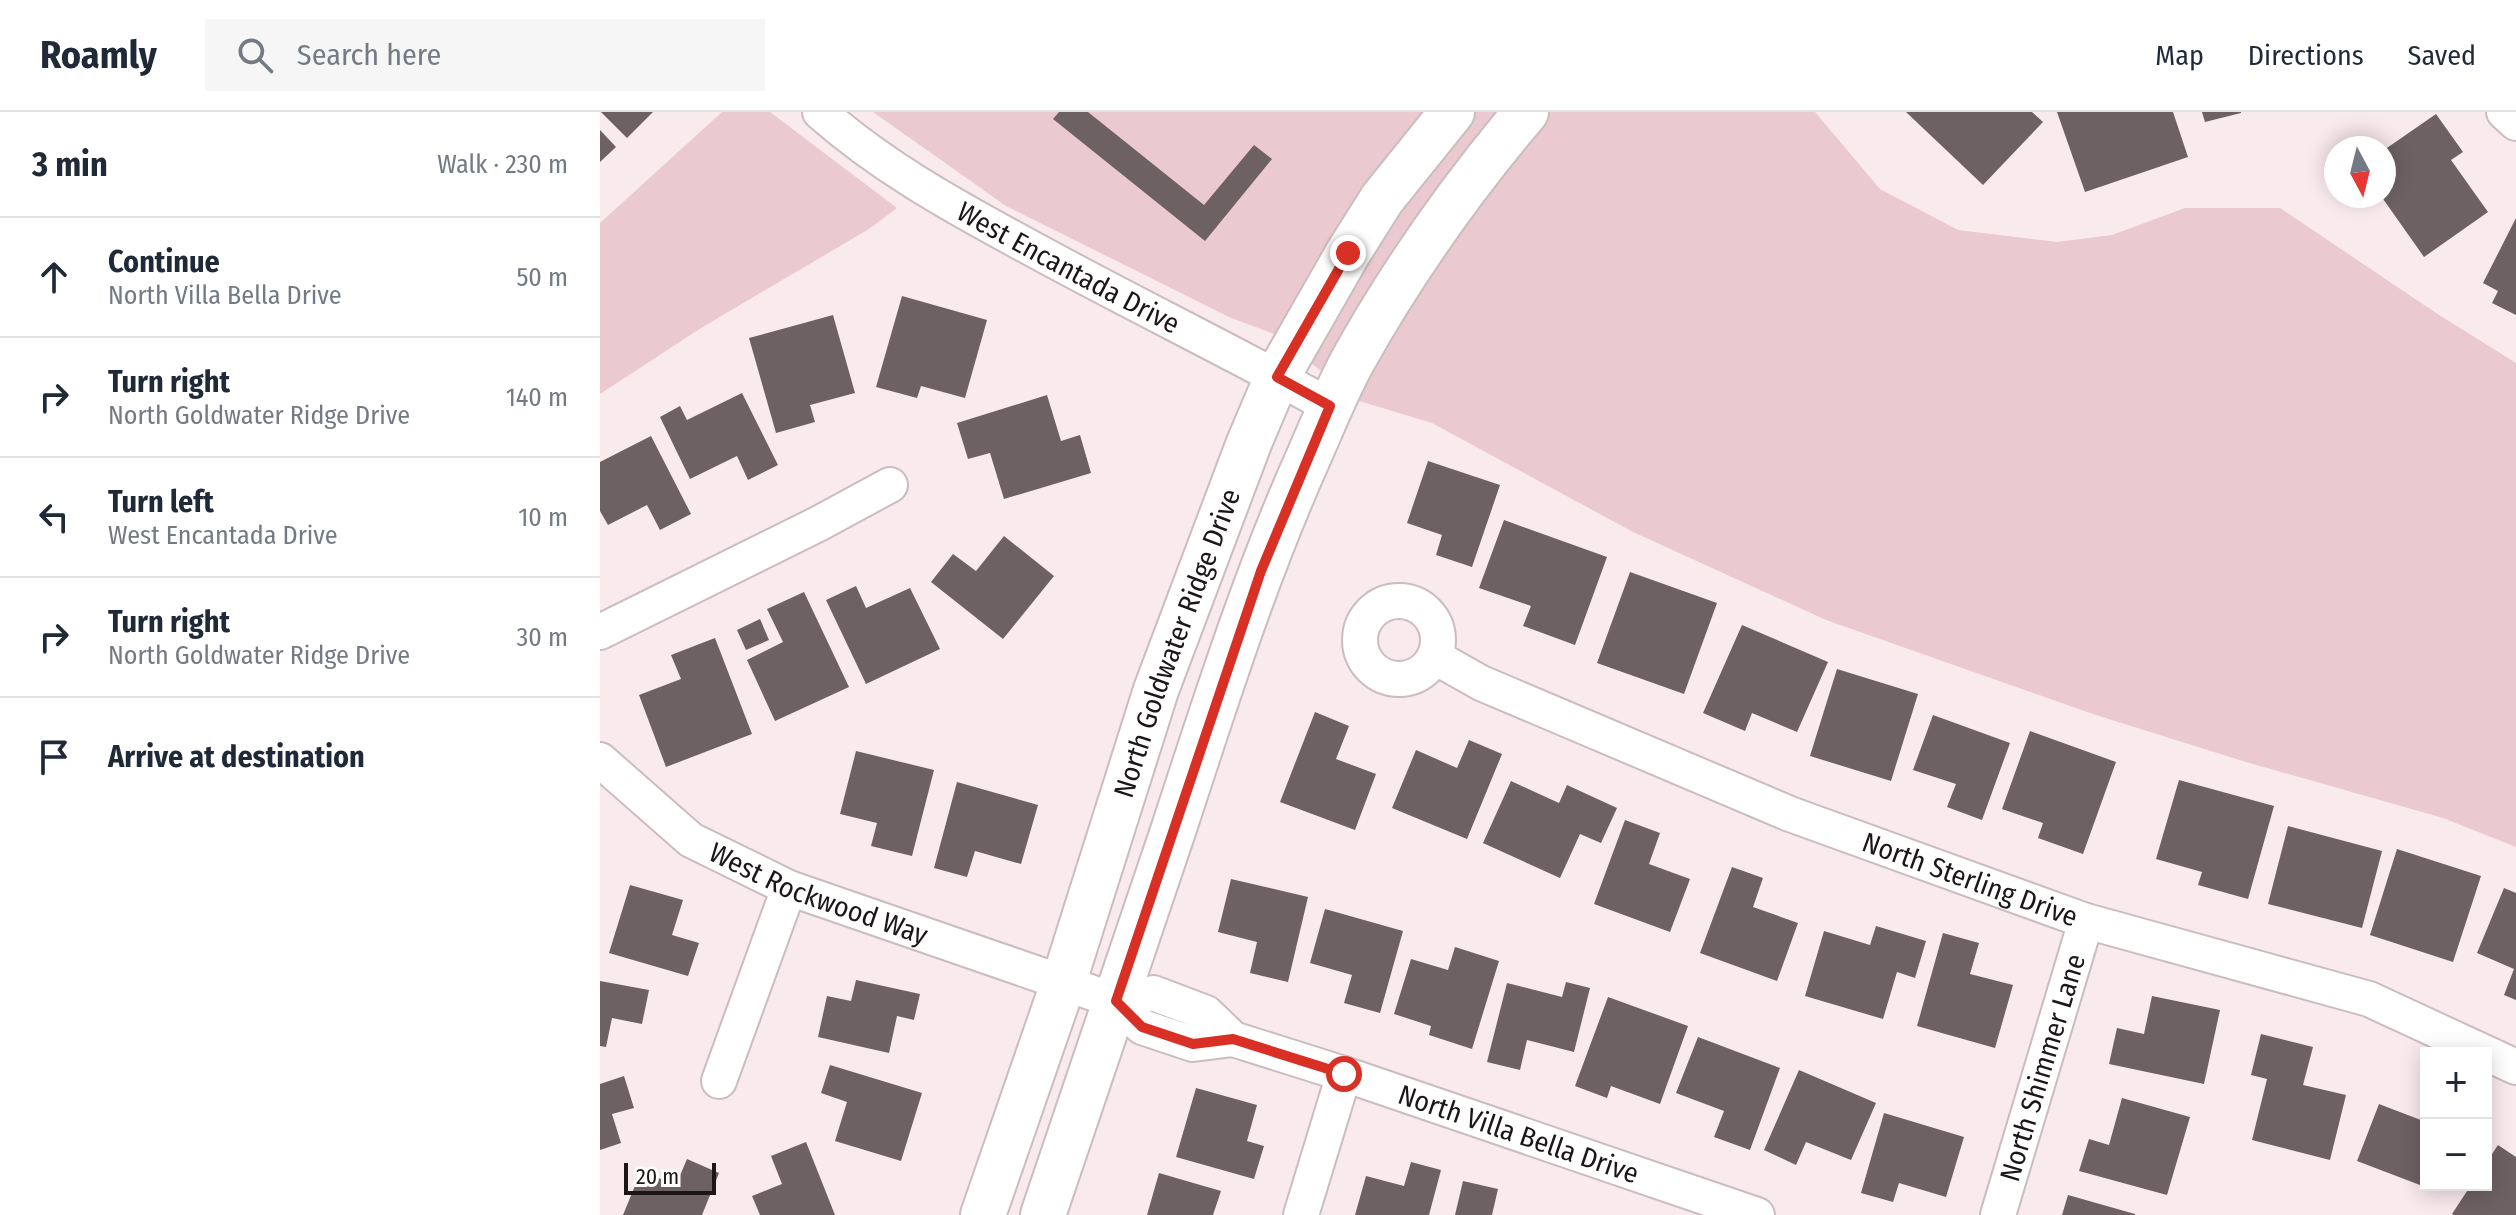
<!DOCTYPE html>
<html lang="en">
<head>
<meta charset="utf-8">
<style>
	body { margin:0; font-family:"Fira Sans Condensed",sans-serif; background:#f6f6f7; color:#1f2937 }
	.controls { position:absolute; right:24px; bottom:24px; display:grid; overflow:hidden; border-radius:0px; box-shadow:0 4px 20px #0003 }
	.controls button { width:72px; height:72px; display:grid; place-items:center; padding:0; border:0; border-bottom:2px solid #e0e1e3; background:#fff; color:#1f2937; font:40px sans-serif }
	.compass { position:absolute; left:1724px; top:24px; width:72px; height:72px; border-radius:50%; background:#fff; box-shadow:0 4px 20px #0003; rotate:173deg }
	.scale { position:absolute; left:24px; bottom:20px; width:92px; box-sizing:border-box; padding-left:8px; border:4px solid #1c1617; border-top:0; font-size:22px; line-height:28px; white-space:nowrap; color:#1c1617; -webkit-text-stroke:6px #fefbfb; paint-order:stroke }
	.stop { position:absolute; width:24px; height:24px; margin:-18px; border:6px solid #d93025; border-radius:50%; background:#fff }
	.stop.end { background:#d93025; border-color:#fff; box-shadow:0 2px 8px #0008 }
	.list { margin:0; padding:0; list-style:none }
	h2 { display:flex; justify-content:space-between; align-items:center; height:104px; margin:0; padding:0 32px; font-size:34px }
	h2 small { font-size:26px; font-weight:400; color:#747a83 }
	.list li { display:grid; grid-template-columns:52px 1fr auto; gap:24px; align-items:center; box-sizing:border-box; height:120px; padding:0 32px; border-top:2px solid #e0e1e3 }
	.list b { display:block; font-size:30px; white-space:nowrap }
	.list p { margin:0; font-size:26px; white-space:nowrap; color:#747a83 }
	.list em { font-size:26px; font-style:normal; color:#747a83 }
	.icon { flex:none; width:44px; height:44px; fill:none; stroke:currentColor; stroke-width:2; stroke-linecap:round; stroke-linejoin:round }
	.map { position:relative; flex:none; width:1916px; height:1103px; overflow:hidden }
	header { display:flex; align-items:center; gap:48px; box-sizing:border-box; height:112px; padding:0 40px; background:#fff; border-bottom:2px solid #e0e1e3 }
	header strong { font-size:38px }
	nav { display:flex; gap:44px; margin-inline-start:auto; font-size:28px }
	.search { width:560px; height:72px; background:#f6f6f7; display:flex; align-items:center; gap:20px; box-sizing:border-box; padding:0 28px; border-radius:0px; color:#747a83; font-size:30px }
	main { display:flex }
	aside { flex:1; background:#fff }
	.map>svg:first-child { display:block }
	.green { fill:#ebc9d0 }
	.building { fill:#6e6163 }
	.lines { fill:none; stroke-linecap:round; stroke-linejoin:round }
	.street-casing { stroke:#cbbcbf; stroke-width:38 }
	.secondary-casing { stroke:#cbbcbf; stroke-width:48 }
	.street { stroke:#fff; stroke-width:34 }
	.secondary { stroke:#fff; stroke-width:44 }
	.route { stroke:#d93025; stroke-width:10 }
	.labels { text-anchor:middle; dominant-baseline:central; stroke-width:6; stroke-linejoin:round; paint-order:stroke }
	.street-label { font-size:28px; fill:#1c1617; stroke:#fefbfb }
</style>
</head>
<body>
<header>
<strong>Roamly</strong>
<div class="search"><svg class="icon" aria-label="search" viewBox="0 0 24 24"><circle cx="10" cy="10" r="6"/><path d="M15 15l6 6"/></svg>Search here</div>
<nav><a>Map</a><a>Directions</a><a>Saved</a></nav>
</header>
<main>
<aside>
<h2>3 min<small>Walk · 230 m</small></h2>
<ul class="list">
<li><svg class="icon" aria-label="ahead" viewBox="0 0 24 24"><path d="M12 20V5M6 11l6-6 6 6"/></svg><div><b>Continue</b><p>North Villa Bella Drive</p></div><em>50 m</em></li>
<li><svg class="icon" aria-label="right" viewBox="0 0 24 24"><path d="M7 20v-9h11M14 6l5 5-5 5"/></svg><div><b>Turn right</b><p>North Goldwater Ridge Drive</p></div><em>140 m</em></li>
<li><svg class="icon" aria-label="left" viewBox="0 0 24 24"><path d="M17 20v-9H6M10 6l-5 5 5 5"/></svg><div><b>Turn left</b><p>West Encantada Drive</p></div><em>10 m</em></li>
<li><svg class="icon" aria-label="right" viewBox="0 0 24 24"><path d="M7 20v-9h11M14 6l5 5-5 5"/></svg><div><b>Turn right</b><p>North Goldwater Ridge Drive</p></div><em>30 m</em></li>
<li><svg class="icon" aria-label="arrive" viewBox="0 0 24 24"><path d="M6 21V4h12l-3 4 3 4H6"/></svg><div><b>Arrive at destination</b></div></li>
</ul>
</aside>
<div class="map">
<svg width="1916" height="1103" viewBox="0 0 1916 1103">
	<rect width="100%" height="100%" fill="#f9eaed"/>
	<g class="green">
		<path d="M 122,0 L 170,0 L 297,96 L 269,117 L 101,216 L 0,282 L 0,111 Z"/>
		<path d="M 273,0 L 1215,0 L 1280,77 L 1358,118 L 1457,130 L 1512,123 L 1585,96 L 1680,96 L 1836,201 L 1916,251 L 1916,735 L 1843,706 L 1646,650 L 1493,602 L 1226,508 L 1033,420 L 832,311 L 756,288 L 677,223 L 629,205 L 406,94 Z"/>
	</g>
	<g class="building">
		<path d="M 1,0 L 53,0 L 27,26 Z"/>
		<path d="M 459,0 L 488,0 L 604,93 L 654,33 L 672,47 L 605,129 L 453,7 Z"/>
		<path d="M 1306,0 L 1432,0 L 1443,10 L 1383,73 Z"/>
		<path d="M 1457,0 L 1573,0 L 1588,45 L 1485,80 Z"/>
		<path d="M 1602,0 L 1641,0 L 1641,1 L 1605,10 Z"/>
		<path d="M 1836,2 L 1863,40 L 1851,48 L 1888,100 L 1824,145 L 1781,84 L 1784,84 L 1784,38 Z"/>
		<path d="M 0,18 L 16,35 L 0,50 Z"/>
		<path d="M 1916,106 L 1916,203 L 1892,191 L 1898,179 L 1883,171 Z"/>
		<path d="M 302,184 L 387,208 L 365,286 L 321,274 L 317,286 L 276,275 Z"/>
		<path d="M 233,203 L 255,281 L 210,293 L 215,310 L 176,321 L 149,226 Z"/>
		<path d="M 142,281 L 178,353 L 148,368 L 137,344 L 90,367 L 60,305 L 80,294 L 87,308 Z"/>
		<path d="M 447,283 L 461,329 L 480,323 L 491,361 L 404,387 L 390,341 L 368,347 L 357,311 Z"/>
		<path d="M 51,324 L 91,402 L 60,418 L 47,393 L 8,413 L 0,399 L 0,350 Z"/>
		<path d="M 828,349 L 900,373 L 872,455 L 836,443 L 842,423 L 807,411 Z"/>
		<path d="M 904,408 L 1007,445 L 975,533 L 923,514 L 931,494 L 879,476 Z"/>
		<path d="M 404,424 L 454,464 L 403,527 L 331,470 L 353,442 L 376,459 Z"/>
		<path d="M 1030,460 L 1117,491 L 1084,582 L 997,551 Z"/>
		<path d="M 256,474 L 266,496 L 310,476 L 340,537 L 266,572 L 226,488 Z"/>
		<path d="M 204,480 L 249,575 L 175,609 L 147,548 L 183,530 L 167,497 Z"/>
		<path d="M 160,507 L 169,528 L 146,538 L 137,518 Z"/>
		<path d="M 1142,513 L 1228,550 L 1197,620 L 1152,601 L 1145,619 L 1103,601 Z"/>
		<path d="M 115,526 L 152,622 L 66,655 L 39,583 L 81,567 L 71,543 Z"/>
		<path d="M 1237,557 L 1318,582 L 1291,669 L 1210,644 Z"/>
		<path d="M 715,600 L 749,614 L 736,647 L 776,662 L 755,718 L 680,690 Z"/>
		<path d="M 1333,603 L 1410,631 L 1382,708 L 1347,695 L 1356,672 L 1313,658 Z"/>
		<path d="M 1430,619 L 1516,650 L 1483,742 L 1438,726 L 1443,711 L 1402,697 Z"/>
		<path d="M 869,628 L 902,642 L 867,727 L 792,696 L 816,638 L 857,656 Z"/>
		<path d="M 256,639 L 334,658 L 312,744 L 271,734 L 277,711 L 240,702 Z"/>
		<path d="M 1579,668 L 1674,694 L 1648,787 L 1598,773 L 1602,760 L 1556,747 Z"/>
		<path d="M 911,669 L 959,691 L 967,673 L 1017,696 L 1001,731 L 980,722 L 960,766 L 883,731 Z"/>
		<path d="M 357,670 L 438,693 L 421,752 L 375,739 L 367,765 L 334,756 Z"/>
		<path d="M 1025,708 L 1060,721 L 1049,752 L 1090,767 L 1070,820 L 994,792 Z"/>
		<path d="M 1688,714 L 1782,739 L 1762,816 L 1668,792 Z"/>
		<path d="M 1797,737 L 1881,764 L 1853,850 L 1770,823 Z"/>
		<path d="M 1132,755 L 1163,766 L 1153,795 L 1198,811 L 1177,869 L 1100,841 Z"/>
		<path d="M 631,767 L 708,785 L 688,870 L 650,861 L 657,830 L 618,820 Z"/>
		<path d="M 30,773 L 83,788 L 72,823 L 99,831 L 88,864 L 9,841 Z"/>
		<path d="M 1904,776 L 1916,781 L 1916,888 L 1904,883 L 1914,857 L 1877,841 Z"/>
		<path d="M 725,797 L 803,819 L 780,901 L 744,891 L 752,863 L 710,851 Z"/>
		<path d="M 1276,814 L 1326,829 L 1315,866 L 1297,860 L 1283,907 L 1205,884 L 1224,819 L 1270,833 Z"/>
		<path d="M 1343,821 L 1379,831 L 1370,862 L 1413,873 L 1395,936 L 1317,914 Z"/>
		<path d="M 855,835 L 899,849 L 872,937 L 829,923 L 831,914 L 794,902 L 811,847 L 848,858 Z"/>
		<path d="M 256,868 L 320,882 L 314,908 L 297,904 L 289,941 L 218,925 L 227,884 L 251,889 Z"/>
		<path d="M 0,869 L 49,878 L 42,912 L 12,906 L 6,935 L 0,934 Z"/>
		<path d="M 966,870 L 990,876 L 974,940 L 927,928 L 920,958 L 887,950 L 907,871 L 962,885 Z"/>
		<path d="M 1552,884 L 1620,898 L 1604,972 L 1509,952 L 1517,916 L 1544,922 Z"/>
		<path d="M 1008,885 L 1088,914 L 1060,992 L 1011,974 L 1007,986 L 975,974 Z"/>
		<path d="M 1661,922 L 1713,935 L 1703,973 L 1746,983 L 1730,1048 L 1652,1028 L 1667,967 L 1651,963 Z"/>
		<path d="M 1098,925 L 1180,956 L 1150,1038 L 1114,1025 L 1124,999 L 1076,981 Z"/>
		<path d="M 230,953 L 322,981 L 301,1049 L 235,1029 L 247,990 L 221,981 Z"/>
		<path d="M 1199,958 L 1276,991 L 1251,1048 L 1206,1030 L 1196,1053 L 1164,1038 Z"/>
		<path d="M 24,964 L 34,996 L 12,1002 L 21,1031 L 0,1038 L 0,972 Z"/>
		<path d="M 596,976 L 657,993 L 647,1029 L 664,1034 L 654,1067 L 576,1045 Z"/>
		<path d="M 1522,986 L 1590,1005 L 1567,1083 L 1479,1059 L 1489,1027 L 1509,1033 Z"/>
		<path d="M 1779,992 L 1826,1010 L 1826,1073 L 1835,1073 L 1833,1078 L 1757,1049 Z"/>
		<path d="M 1284,1001 L 1364,1025 L 1346,1085 L 1299,1071 L 1293,1090 L 1261,1081 Z"/>
		<path d="M 206,1030 L 235,1103 L 160,1103 L 152,1084 L 182,1072 L 171,1044 Z"/>
		<path d="M 1898,1033 L 1916,1045 L 1916,1103 L 1854,1103 L 1852,1102 L 1871,1073 L 1886,1073 L 1886,1051 Z"/>
		<path d="M 87,1047 L 119,1061 L 102,1103 L 23,1103 L 41,1059 L 76,1073 Z"/>
		<path d="M 811,1050 L 841,1058 L 829,1103 L 755,1103 L 766,1064 L 804,1074 Z"/>
		<path d="M 559,1061 L 621,1079 L 613,1103 L 547,1103 Z"/>
		<path d="M 863,1069 L 898,1077 L 892,1103 L 855,1103 Z"/>
		<path d="M 1468,1083 L 1535,1102 L 1535,1103 L 1462,1103 Z"/>
	</g>
	<g class="lines">
		<defs>
			<g id="street">
				<path id="s1" d="M 220,0 C 280,53 348,91 418,129 C 521,186 627,237 730,294"/>
				<path d="M 1904,0 L 1916,11"/>
				<circle cx="799" cy="528" r="39"/>
				<path d="M 0,520 L 218,412 L 290,373"/>
				<path id="s2" d="M 835,545 L 881,571 L 1190,702 L 1486,809 L 1769,887 L 1916,955"/>
				<path id="s3" d="M 0,648 L 91,728 L 189,776 L 516,889 L 542,915 L 593,932 L 633,927 L 744,962 L 1157,1103"/>
				<path d="M 516,889 L 553,881 L 606,901 L 633,927"/>
				<path d="M 119,969 L 189,776"/>
				<path d="M 701,1103 L 744,962"/>
				<path id="s4" d="M 1398,1103 L 1486,809"/>
			</g>
			<g id="secondary">
				<path id="s5" d="M 383,1103 L 464,869 L 556,578 L 649,331 L 677,265 L 748,141 L 782,87 L 852,0"/>
				<path d="M 443,1103 C 486,974 531,845 574,716 C 615,591 655,464 709,344 C 723,312 736,280 752,250 C 802,160 860,78 926,0"/>
			</g>
		</defs>
		<use href="#street" class="street-casing"/>
		<use href="#secondary" class="secondary-casing"/>
		<use href="#street" class="street"/>
		<use href="#secondary" class="secondary"/>
	</g>
	<g class="lines">
		<path class="route" d="M 744,962 L 633,927 L 593,932 L 542,915 L 516,889 L 661,459 L 730,294 L 677,265 L 748,141"/>
	</g>
	<g class="labels">
		<g class="street-label">
			<text stroke="none"><textPath href="#s1" startOffset="294">West Encantada Drive</textPath></text>
			<text stroke="none"><textPath href="#s5" startOffset="604">North Goldwater Ridge Drive</textPath></text>
			<text stroke="none"><textPath href="#s2" startOffset="580">North Sterling Drive</textPath></text>
			<text stroke="none"><textPath href="#s3" startOffset="260">West Rockwood Way</textPath></text>
			<text stroke="none"><textPath href="#s4" startOffset="154">North Shimmer Lane</textPath></text>
			<text stroke="none"><textPath href="#s3" startOffset="1008">North Villa Bella Drive</textPath></text>
		</g>
	</g>
</svg>
<div class="controls">
<button>+</button>
<button>−</button>
</div>
<svg class="compass" viewBox="-18 -18 36 36"><path d="M0-13l5 13h-10z" fill="#e53935"/><path d="M0 13l5-13h-10z" fill="#747a83"/></svg>
<div class="scale">20 m</div>
<div class="stop" style="left:744px;top:962px"></div>
<div class="stop end" style="left:748px;top:141px"></div>
</div>
</main>
</body>
</html>
